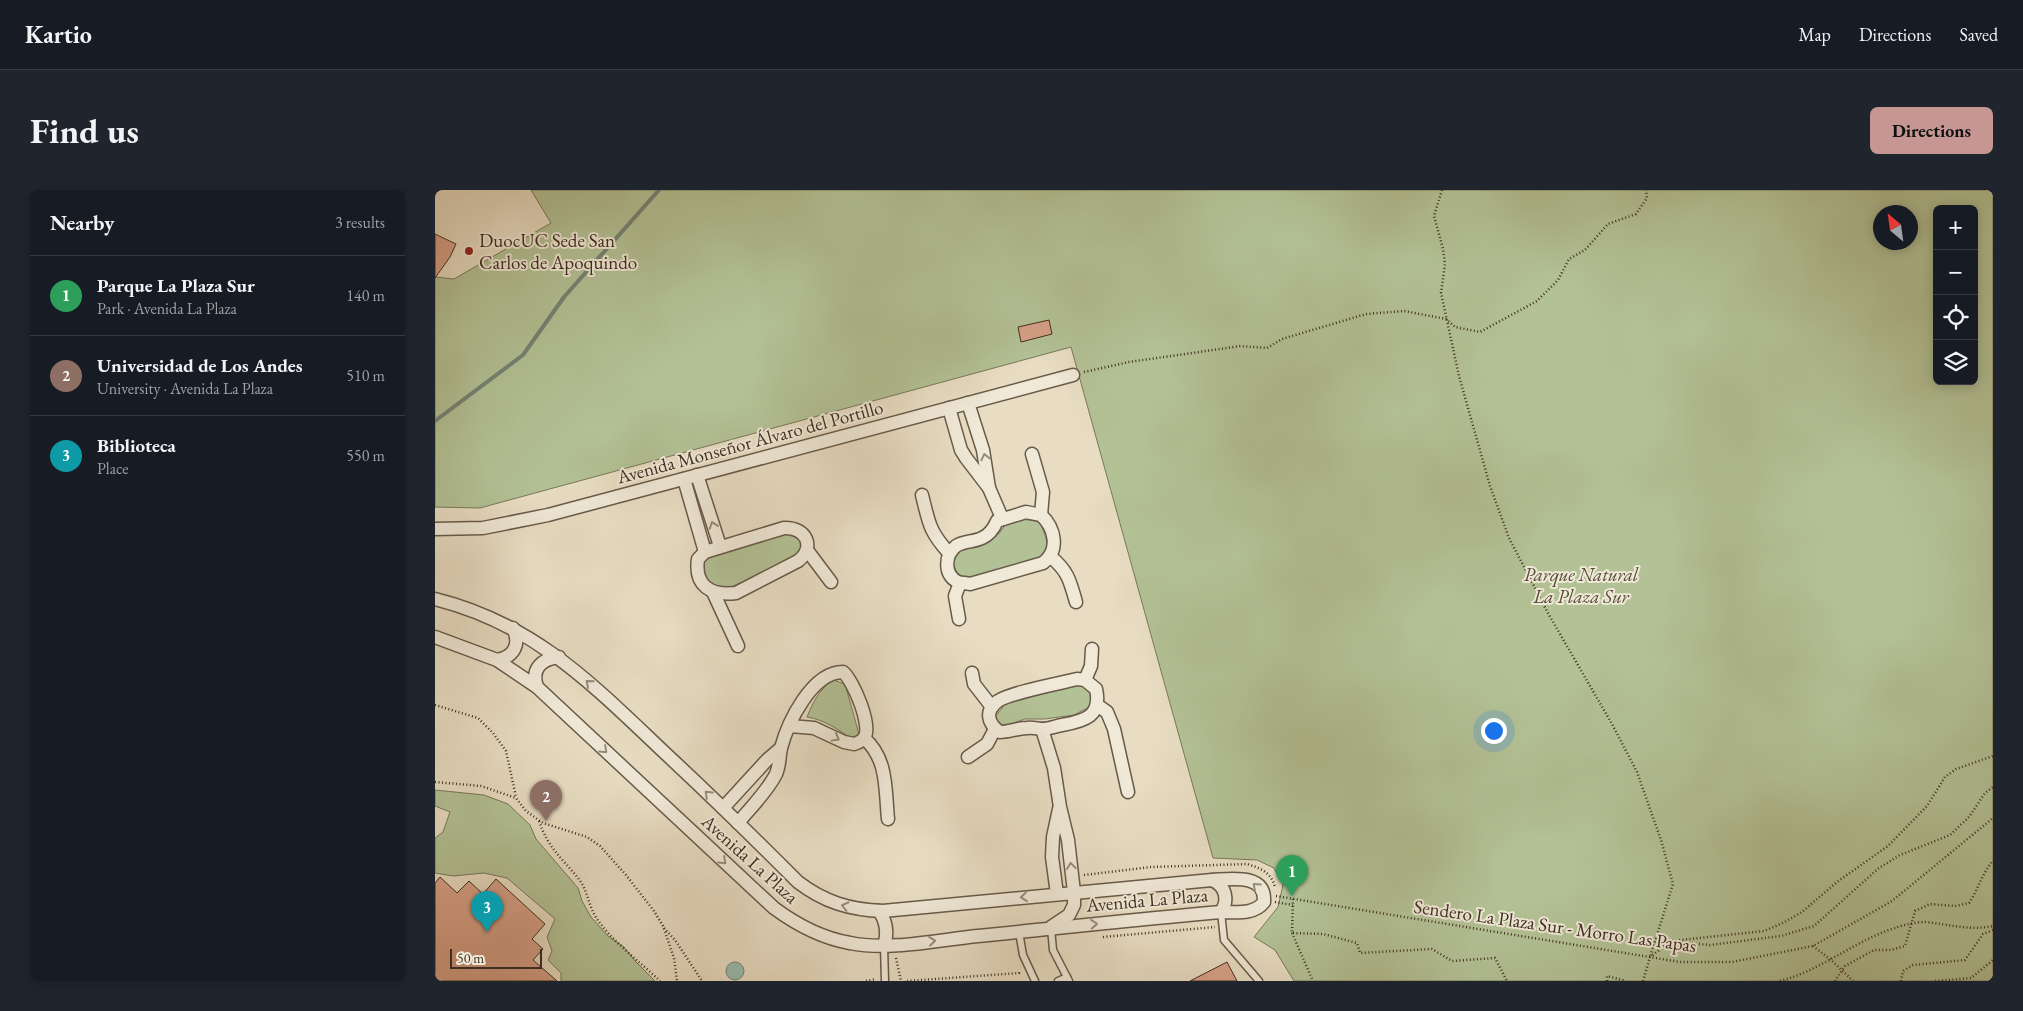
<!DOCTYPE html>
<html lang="en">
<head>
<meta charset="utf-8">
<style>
	body { margin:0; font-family:"EB Garamond",serif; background:#20242c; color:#f1f3f6 }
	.controls { position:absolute; right:15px; top:15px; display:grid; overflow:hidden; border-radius:8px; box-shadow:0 2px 12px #0003 }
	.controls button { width:45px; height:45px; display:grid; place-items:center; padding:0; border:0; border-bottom:1px solid #363941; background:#171b24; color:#f1f3f6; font:25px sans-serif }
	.compass { position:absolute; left:1438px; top:15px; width:45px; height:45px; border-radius:50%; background:#171b24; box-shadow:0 2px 12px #0003; rotate:331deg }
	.scale { position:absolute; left:15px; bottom:12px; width:92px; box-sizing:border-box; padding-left:5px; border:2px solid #3e2f20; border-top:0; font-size:14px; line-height:18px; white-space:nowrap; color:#3e2f20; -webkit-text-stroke:4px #f0e9d8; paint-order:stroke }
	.you { position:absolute; left:1058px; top:540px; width:18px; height:18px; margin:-12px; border:4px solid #fff; border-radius:50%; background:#1a73e8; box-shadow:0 0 0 8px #1a73e833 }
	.badge { display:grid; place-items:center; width:32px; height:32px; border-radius:50%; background:#c59692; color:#fff; font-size:16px; font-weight:700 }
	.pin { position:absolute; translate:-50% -41px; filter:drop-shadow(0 1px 2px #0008) }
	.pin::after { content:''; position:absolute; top:26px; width:18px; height:15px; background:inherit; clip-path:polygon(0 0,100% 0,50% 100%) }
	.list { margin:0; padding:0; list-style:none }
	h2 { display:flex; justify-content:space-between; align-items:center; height:65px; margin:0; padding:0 20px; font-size:21px }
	h2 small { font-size:16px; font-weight:400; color:#9ea1a6 }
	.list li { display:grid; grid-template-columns:32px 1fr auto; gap:15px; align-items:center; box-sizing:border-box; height:80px; padding:0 20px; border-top:1px solid #363941 }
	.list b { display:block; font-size:19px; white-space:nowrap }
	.list p { margin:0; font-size:16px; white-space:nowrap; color:#9ea1a6 }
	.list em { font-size:16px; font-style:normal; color:#9ea1a6 }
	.icon { flex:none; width:28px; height:28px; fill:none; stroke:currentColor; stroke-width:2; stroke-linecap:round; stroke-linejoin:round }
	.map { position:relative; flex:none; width:1558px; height:791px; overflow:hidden; border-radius:8px }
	header { display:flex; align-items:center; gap:30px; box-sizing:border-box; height:70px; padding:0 25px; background:#171b24; border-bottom:1px solid #363941 }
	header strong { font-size:24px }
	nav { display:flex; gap:28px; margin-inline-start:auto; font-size:18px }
	.intro { display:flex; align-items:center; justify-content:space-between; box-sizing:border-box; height:120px; padding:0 30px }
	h1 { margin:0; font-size:35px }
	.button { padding:12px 22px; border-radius:8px; background:#c59692; color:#111; font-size:18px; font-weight:700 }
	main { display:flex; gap:30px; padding:0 30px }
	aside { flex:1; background:#171b24; border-radius:8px; box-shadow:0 2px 12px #0003 }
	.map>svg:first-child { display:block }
	.green { fill:#b3c296; stroke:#78785b; fill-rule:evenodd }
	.water { fill:#98bcb0; stroke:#748476 }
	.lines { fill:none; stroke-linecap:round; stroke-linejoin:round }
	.stream { stroke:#748476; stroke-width:4 }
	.building { fill:#d7a188; stroke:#3e2f20 }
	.service-casing { stroke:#685a49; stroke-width:9 }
	.minor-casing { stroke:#685a49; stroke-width:15 }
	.path { stroke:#3e2f20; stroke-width:2.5; stroke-dasharray:1 2.5; stroke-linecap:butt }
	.service { stroke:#f0e9d8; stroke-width:6 }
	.minor { stroke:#f0e9d8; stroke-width:12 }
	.oneway { stroke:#978c7c }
	.poi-dot { fill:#8f2418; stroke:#f0e9d8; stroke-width:2 }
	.labels { text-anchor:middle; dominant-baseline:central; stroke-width:4; stroke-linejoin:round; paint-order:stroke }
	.poi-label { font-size:19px; fill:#3e2f20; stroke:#f0e9d8; text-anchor:start }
	.street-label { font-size:19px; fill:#3e2f20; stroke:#f0e9d8 }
	.park-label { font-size:19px; font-style:italic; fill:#554c38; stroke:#f0e9d8 }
</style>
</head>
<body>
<header>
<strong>Kartio</strong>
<nav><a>Map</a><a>Directions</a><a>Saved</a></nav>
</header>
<div class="intro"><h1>Find us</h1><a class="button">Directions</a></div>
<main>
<aside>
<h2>Nearby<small>3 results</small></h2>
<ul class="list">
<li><span class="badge" style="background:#2e9e5b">1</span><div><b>Parque La Plaza Sur</b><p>Park · Avenida La Plaza</p></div><em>140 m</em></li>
<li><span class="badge" style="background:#8d6e63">2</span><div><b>Universidad de Los Andes</b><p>University · Avenida La Plaza</p></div><em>510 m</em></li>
<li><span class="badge" style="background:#0f9aa8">3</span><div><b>Biblioteca</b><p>Place</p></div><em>550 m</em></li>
</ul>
</aside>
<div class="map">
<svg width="1558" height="791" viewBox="0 0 1558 791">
	<rect width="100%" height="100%" fill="#e8ddc3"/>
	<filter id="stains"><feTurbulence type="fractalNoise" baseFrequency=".004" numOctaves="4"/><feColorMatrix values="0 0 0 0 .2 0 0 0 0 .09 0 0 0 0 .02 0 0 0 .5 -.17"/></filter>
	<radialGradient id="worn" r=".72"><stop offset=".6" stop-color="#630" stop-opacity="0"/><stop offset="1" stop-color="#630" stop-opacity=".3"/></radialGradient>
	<g class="green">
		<path d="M 96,0 L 1558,0 L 1558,791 L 859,791 L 840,760 L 819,747 L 843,717 L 848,695 L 839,678 L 822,670 L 778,668 L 636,157 L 45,318 L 0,317 L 0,87 L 19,89 L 116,33 ZM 1502,19 L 1539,19 L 1539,191 L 1502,191 ZM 1446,22 L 1476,22 L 1476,52 L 1446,52 Z"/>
		<path d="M 587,329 L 605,332 L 611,348 L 613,363 L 601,375 L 541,390 L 523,385 L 517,372 L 524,361 C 545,355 560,354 571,333 Z"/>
		<path d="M 350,343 L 364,345 L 369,359 L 363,367 L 292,399 L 277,396 L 269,388 L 266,376 L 274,366 Z"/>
		<path d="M 398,490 L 410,494 L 424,544 L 417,549 C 402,539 390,530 372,527 C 378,512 384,500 398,490 Z"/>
		<path d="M 646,494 L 657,504 L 656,516 L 639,525 L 610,529 L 590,529 L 565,538 L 560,527 L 570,514 Z"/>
		<path d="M 0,600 L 49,605 L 73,614 L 95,635 L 101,649 L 143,698 L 147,711 L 156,727 L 173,746 L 189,757 L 201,772 L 220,791 L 126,791 L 126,783 L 113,770 L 117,761 L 112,747 L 120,729 L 72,688 L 49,683 L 18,686 L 0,683 L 0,648 L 8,642 L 15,622 L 0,616 Z"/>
	</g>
	<circle class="water" cx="300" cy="781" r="9"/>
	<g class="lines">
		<path class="stream" d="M 0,231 L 88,165 L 129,107 L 224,0"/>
	</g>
	<g class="building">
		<path d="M 0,44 L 21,54 L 15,67 L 0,88 Z"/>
		<path d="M 614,130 L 617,144 L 586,152 L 583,137 Z"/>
		<path d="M 5,687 L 22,703 L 34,691 L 48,704 L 61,689 L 110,734 L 97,749 L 108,759 L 98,770 L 122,791 L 0,791 L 0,693 Z"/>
		<path d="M 792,772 L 802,791 L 755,791 Z"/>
	</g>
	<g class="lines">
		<defs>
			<g id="service">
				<path d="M 786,722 L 789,750 L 824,791"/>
				<path d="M 616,738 L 618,760 L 634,791"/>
				<path d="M 584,742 L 588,765 L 600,791"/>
				<path d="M 449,756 L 450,791"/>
				<path d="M 623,791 L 632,787"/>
			</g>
			<g id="minor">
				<path d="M 533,213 L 548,260 L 554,298"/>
				<path d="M 514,218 L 526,260 L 531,268 L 554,298 L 567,328"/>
				<path d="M 597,264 L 608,302 L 606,325"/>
				<path d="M 262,285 L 285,356"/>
				<path d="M 249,289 L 270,362"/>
				<path d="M 487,305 C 494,333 494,341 514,363"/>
				<path d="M 591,322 L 606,325 C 620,338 625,360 608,373 L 535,394 C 531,393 527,393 523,392 C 509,385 509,366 521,356 C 528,351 539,352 547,348 C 554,345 559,338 562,331 Z"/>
				<path d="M 349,338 C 371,337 381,357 363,371 L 301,403 C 276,406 259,396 263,369 L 270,362 Z"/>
				<path d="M 0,339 L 48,338 L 113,325 L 638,185"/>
				<path d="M 372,360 L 396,392"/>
				<path d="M 616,367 C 633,381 635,391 641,412"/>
				<path d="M 278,402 L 303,456"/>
				<path d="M 0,409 C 100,434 157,494 230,563 C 275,605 319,648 363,692 C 389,712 415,720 448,721 L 777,690 C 796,689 831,683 829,712 C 819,725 801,722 786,722 C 705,729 624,738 543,746 C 503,750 454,761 415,753 C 386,748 362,735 339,718 L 102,497 L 62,470 L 0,447"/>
				<path d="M 524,429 L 520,406 L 525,393"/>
				<path d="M 62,470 C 79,467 86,454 78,438"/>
				<path d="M 537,483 L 539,494 L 557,517"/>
				<path d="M 642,489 L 650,490 L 661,499 C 667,526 650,531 627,535 C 621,536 614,539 608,539 C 603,539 598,537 592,538 C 583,538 574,542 565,542 C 553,534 549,521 563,511 C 577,502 623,494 642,489 Z"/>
				<path d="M 650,490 L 656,476 L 657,459"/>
				<path d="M 102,497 C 96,479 106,469 124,467"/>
				<path d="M 662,515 L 672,522 L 679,539 L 693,602"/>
				<path d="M 607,539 L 619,578 L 625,617 L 633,650 L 639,702 L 639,715 L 634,725 L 616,737"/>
				<path d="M 429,548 C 453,569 450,599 453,629"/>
				<path d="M 533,567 L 552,554 L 560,539"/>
				<path d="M 288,618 L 332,570 L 346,558"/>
				<path d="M 303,633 C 316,617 332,602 341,584 C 345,575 344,567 346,558 C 353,532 377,482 408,482 C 418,490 438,537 429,548 C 427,551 422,553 419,554 L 409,552 L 379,538 L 355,536"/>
				<path d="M 777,690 C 791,696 794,710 786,722"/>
				<path d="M 622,704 L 617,667 L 618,647 L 624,619"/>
				<path d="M 444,721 C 452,732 453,743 449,756"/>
			</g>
		</defs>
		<use href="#service" class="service-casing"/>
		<use href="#minor" class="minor-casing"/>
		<g class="path">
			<path d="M 1007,0 L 999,26 L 1008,59 L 1010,74 L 1006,103 L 1024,186 L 1055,296 L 1074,348 L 1114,425 L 1177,534 L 1202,582 L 1226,650 L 1238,694 L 1215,767"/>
			<path d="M 649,182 L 694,172 L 806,156 L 832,158 L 847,149 L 931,124 L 969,121 L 1011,129 L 1020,137 L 1045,142 L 1102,111 L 1123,90 L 1134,69 L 1150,60 L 1173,34 L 1201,24 L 1212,8 L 1211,0"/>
			<path d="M 0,515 L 43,528 L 58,543 L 71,561 L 81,607"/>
			<path d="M 0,592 L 46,596 L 81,608 L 91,621 L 108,633 L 152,647 L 165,656 L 191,685 L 219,721 L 228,736 L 239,768 L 242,791"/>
			<path d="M 104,631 C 113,658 126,667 143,688 C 152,699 153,713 160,726 C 176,751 204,771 225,791"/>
			<path d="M 649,685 L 716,677 L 812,674 C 825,678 836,682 840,697"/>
			<path d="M 841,706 L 1245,772 L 1297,772 L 1378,756 L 1457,711 L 1558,628"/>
			<path d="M 858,709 L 857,743 L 888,744 L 922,753 L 925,763 L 997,759 L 1017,771 L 1060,768 L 1072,791"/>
			<path d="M 840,712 L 858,715"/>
			<path d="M 229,738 L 240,750 L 267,791"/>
			<path d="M 857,743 L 878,791"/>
			<path d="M 668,747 L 780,737"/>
			<path d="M 1243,752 L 1275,755 L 1346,746 L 1379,736 L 1444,678 L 1465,665 L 1515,645 L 1534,627 L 1550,603 L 1558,597"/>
			<path d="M 1378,756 L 1396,770 L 1418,791"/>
			<path d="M 461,768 L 466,791"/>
			<path d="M 431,791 L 441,789"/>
			<path d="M 472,791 L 584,783 L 584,780"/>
			<path d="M 1172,791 L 1172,786 L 1191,791"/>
			<path d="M 1208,791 L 1215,767 L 1236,751 L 1329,741 L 1348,733 L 1367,722 L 1402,692 L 1453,656 L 1492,616 L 1510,587 L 1521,579 L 1558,566"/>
			<path d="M 1345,791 C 1387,780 1419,751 1460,738 C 1468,735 1481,732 1490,732 C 1513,734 1534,741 1558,736"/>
			<path d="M 1400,791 L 1410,776 L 1439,760 L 1456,760 L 1470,756 L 1480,721 L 1495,714 L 1520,716 L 1534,713 C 1543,700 1547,683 1558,671"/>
			<path d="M 1466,791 L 1468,781 L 1478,775 L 1530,770 L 1548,744 L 1558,740"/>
			<path d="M 1500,791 L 1536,788 L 1558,770"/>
		</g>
		<use href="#service" class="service"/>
		<use href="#minor" class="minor"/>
	</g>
	<defs><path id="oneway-chevron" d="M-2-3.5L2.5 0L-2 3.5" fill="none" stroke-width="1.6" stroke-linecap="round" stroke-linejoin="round" transform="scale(1.25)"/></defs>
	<g class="oneway">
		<use href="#oneway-chevron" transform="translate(550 267) rotate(-103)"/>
		<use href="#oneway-chevron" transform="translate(278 335) rotate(-109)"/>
		<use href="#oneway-chevron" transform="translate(154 493) rotate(-139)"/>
		<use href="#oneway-chevron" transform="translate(401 548) rotate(29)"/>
		<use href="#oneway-chevron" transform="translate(169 560) rotate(43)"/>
		<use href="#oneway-chevron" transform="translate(273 604) rotate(-136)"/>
		<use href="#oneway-chevron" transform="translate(288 671) rotate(43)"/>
		<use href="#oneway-chevron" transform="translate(636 676) rotate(-97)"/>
		<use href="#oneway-chevron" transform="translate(821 696) rotate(-138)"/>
		<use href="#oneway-chevron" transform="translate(589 707) rotate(174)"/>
		<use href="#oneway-chevron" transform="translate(410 716) rotate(-166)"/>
		<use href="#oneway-chevron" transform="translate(659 734) rotate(-5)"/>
		<use href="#oneway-chevron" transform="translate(497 751) rotate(-6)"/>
	</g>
	<circle class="poi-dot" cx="34" cy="61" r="5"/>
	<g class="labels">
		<g class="poi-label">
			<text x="44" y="50">DuocUC Sede San<tspan x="44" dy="22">Carlos de Apoquindo</tspan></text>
		</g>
		<g class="street-label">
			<text transform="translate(315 252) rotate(-15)">Avenida Monseñor Álvaro del Portillo</text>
			<text transform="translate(315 669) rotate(42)">Avenida La Plaza</text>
			<text transform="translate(712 710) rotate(-5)">Avenida La Plaza</text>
			<text transform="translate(1120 736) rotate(8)">Sendero La Plaza Sur - Morro Las Papas</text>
		</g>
		<g class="park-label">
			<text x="1146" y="384">Parque Natural<tspan x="1146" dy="22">La Plaza Sur</tspan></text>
		</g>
	</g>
	<rect width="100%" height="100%" filter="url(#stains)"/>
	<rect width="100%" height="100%" fill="url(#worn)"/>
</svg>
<div class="controls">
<button>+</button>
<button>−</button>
<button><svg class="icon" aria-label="locate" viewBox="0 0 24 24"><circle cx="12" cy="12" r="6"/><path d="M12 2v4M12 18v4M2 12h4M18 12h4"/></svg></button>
<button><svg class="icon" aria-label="layers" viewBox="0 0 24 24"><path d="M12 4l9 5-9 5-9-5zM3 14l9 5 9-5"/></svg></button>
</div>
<svg class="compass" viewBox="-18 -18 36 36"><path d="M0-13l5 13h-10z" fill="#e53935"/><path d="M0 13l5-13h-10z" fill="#9ea1a6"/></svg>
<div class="scale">50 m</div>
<div class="you"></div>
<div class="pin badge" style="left:857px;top:706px;background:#2e9e5b">1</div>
<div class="pin badge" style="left:111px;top:631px;background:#8d6e63">2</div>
<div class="pin badge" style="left:52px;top:742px;background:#0f9aa8">3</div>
</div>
</main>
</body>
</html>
